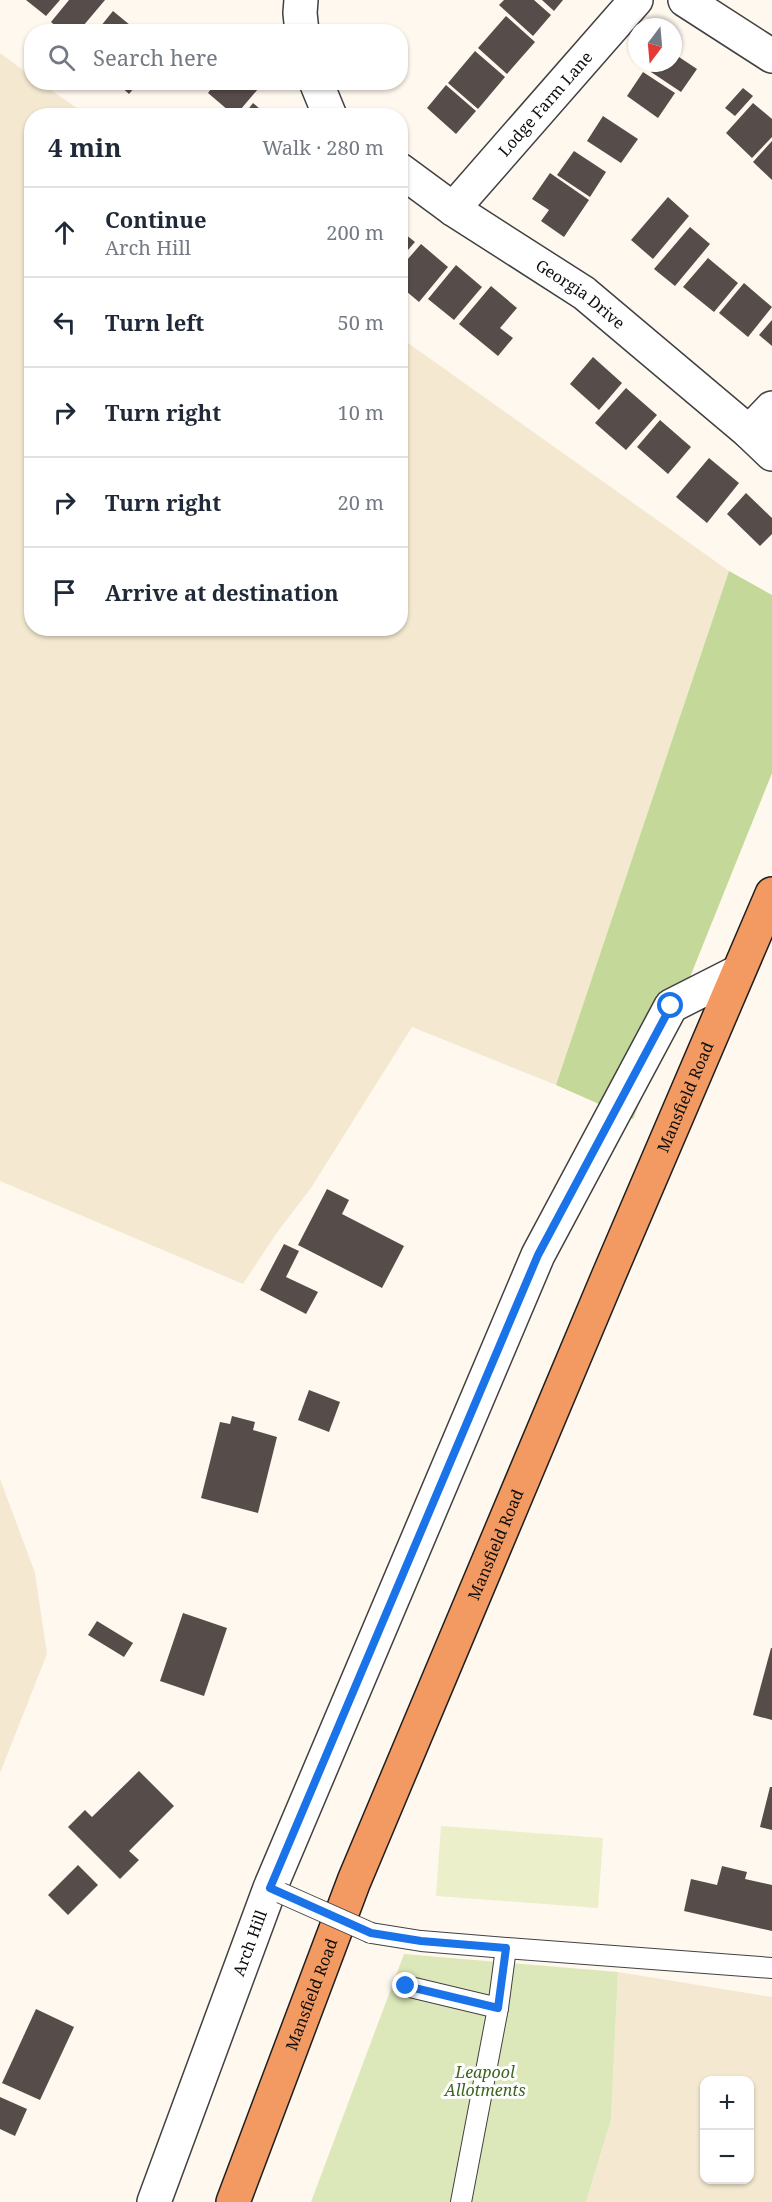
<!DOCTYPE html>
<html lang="en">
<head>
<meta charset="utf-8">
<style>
	body { margin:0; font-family:"Noto Serif",serif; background:#f2f2f3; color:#1f2937 }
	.controls { position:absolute; right:18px; bottom:18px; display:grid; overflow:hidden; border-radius:12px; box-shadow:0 2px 4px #0004 }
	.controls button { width:54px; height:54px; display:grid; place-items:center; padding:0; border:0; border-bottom:2px solid #e0e1e3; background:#fff; color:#1f2937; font:30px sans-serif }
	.compass { position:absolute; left:628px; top:18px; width:54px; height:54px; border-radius:50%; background:#fff; box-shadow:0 2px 4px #0004; rotate:196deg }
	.stop { position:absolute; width:18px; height:18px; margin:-14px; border:4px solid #1a73e8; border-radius:50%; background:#fff }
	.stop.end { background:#1a73e8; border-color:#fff; box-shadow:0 2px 6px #0008 }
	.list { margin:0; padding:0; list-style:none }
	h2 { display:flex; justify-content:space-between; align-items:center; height:78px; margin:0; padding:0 24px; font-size:26px }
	h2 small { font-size:20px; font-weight:400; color:#747a83 }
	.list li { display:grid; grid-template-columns:39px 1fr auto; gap:18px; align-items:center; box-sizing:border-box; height:90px; padding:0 24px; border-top:2px solid #e0e1e3 }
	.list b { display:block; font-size:22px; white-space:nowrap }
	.list p { margin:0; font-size:20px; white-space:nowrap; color:#747a83 }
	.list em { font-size:20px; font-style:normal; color:#747a83 }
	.icon { flex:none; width:33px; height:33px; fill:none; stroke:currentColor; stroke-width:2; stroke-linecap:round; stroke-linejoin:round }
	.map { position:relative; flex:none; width:772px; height:2202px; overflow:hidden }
	.search { position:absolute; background:#fff; box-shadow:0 2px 4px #0004; left:24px; top:24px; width:384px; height:66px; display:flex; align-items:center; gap:15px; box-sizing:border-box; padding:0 21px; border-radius:24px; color:#747a83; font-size:22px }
	.panel { position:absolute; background:#fff; box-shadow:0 2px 4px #0004; left:24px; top:108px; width:384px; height:528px; border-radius:24px }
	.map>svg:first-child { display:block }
	.farmland { fill:#f4e9d0; fill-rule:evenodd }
	.green { fill:#dce8b9 }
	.forest { fill:#c3d899 }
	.pitch { fill:#ebf0cb }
	.building { fill:#564c4a }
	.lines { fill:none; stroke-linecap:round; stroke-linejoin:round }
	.service-casing { stroke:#414141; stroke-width:22 }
	.minor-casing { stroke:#414141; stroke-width:36 }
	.trunk-casing { stroke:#1f1f1f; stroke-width:36 }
	.service { stroke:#fff; stroke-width:20 }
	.minor { stroke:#fff; stroke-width:33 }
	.trunk { stroke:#f29a62; stroke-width:33 }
	.service-bridge-casing { stroke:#414141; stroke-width:22; stroke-linecap:butt }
	.service-bridge { stroke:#fff; stroke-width:20 }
	.route { stroke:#1a73e8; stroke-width:8 }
	.labels { text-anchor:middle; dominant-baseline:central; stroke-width:6; stroke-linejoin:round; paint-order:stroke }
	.street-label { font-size:16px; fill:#0e0e0e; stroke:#fff }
	.park-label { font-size:16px; font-style:italic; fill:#3c6420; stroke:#fff }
</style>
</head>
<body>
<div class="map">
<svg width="772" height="2202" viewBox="0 0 772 2202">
	<rect width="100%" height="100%" fill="#fff8ef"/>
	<g class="farmland">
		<path d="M 0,53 L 31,76 L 32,82 L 41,83 L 87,115 L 32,116 L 32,628 L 400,628 L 401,338 L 729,571 L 556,1085 L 412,1027 L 311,1188 L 276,1234 L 243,1284 L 0,1181 Z"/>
		<path d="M 0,1479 L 35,1573 L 47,1654 L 0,1773 Z"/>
		<path d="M 618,1972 L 772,1997 L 772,2202 L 586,2202 L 611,2120 ZM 704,2080 L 750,2080 L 750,2180 L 704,2180 Z"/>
	</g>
	<path class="green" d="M 404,1954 L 618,1972 L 611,2120 L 586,2202 L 311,2202 Z"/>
	<path class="forest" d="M 729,571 L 772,595 L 772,773 L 633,1119 L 556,1085 Z"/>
	<path class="pitch" d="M 441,1826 L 603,1838 L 598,1908 L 436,1896 Z"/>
	<g class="building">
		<path d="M 26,0 L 60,0 L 46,16 Z"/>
		<path d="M 69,0 L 105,0 L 78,32 L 62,32 L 51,22 Z"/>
		<path d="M 504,0 L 534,0 L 551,15 L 533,36 L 499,5 Z"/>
		<path d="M 542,0 L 563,0 L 554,11 Z"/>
		<path d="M 113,11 L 136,30 L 134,32 L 96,32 Z"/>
		<path d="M 506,16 L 535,42 L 507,74 L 478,48 Z"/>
		<path d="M 475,51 L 505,77 L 478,109 L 448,83 Z"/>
		<path d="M 673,53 L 697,69 L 681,92 L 651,72 L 657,63 L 673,63 Z"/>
		<path d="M 643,72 L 675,93 L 658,118 L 627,96 Z"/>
		<path d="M 116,82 L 139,82 L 129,94 Z"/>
		<path d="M 216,82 L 250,82 L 258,89 L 235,116 L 208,93 Z"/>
		<path d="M 446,85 L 476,111 L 456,134 L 427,108 Z"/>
		<path d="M 743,88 L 753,96 L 735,116 L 725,108 Z"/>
		<path d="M 253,103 L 268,116 L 243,116 Z"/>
		<path d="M 753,103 L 772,119 L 772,137 L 752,158 L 726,133 Z"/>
		<path d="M 603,116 L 638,139 L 621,163 L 587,141 Z"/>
		<path d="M 772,141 L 772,180 L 753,162 Z"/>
		<path d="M 574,151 L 606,172 L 590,197 L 557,175 Z"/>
		<path d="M 550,173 L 589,200 L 564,237 L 541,221 L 549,210 L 532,199 Z"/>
		<path d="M 668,197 L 689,216 L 653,259 L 631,240 Z"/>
		<path d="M 690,227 L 710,244 L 675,286 L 654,269 Z"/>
		<path d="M 400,230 L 415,242 L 400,259 Z"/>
		<path d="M 421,244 L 448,267 L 419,302 L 400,286 L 400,268 Z"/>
		<path d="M 708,258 L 738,283 L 714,312 L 683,287 Z"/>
		<path d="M 456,265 L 482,287 L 454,320 L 428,299 Z"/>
		<path d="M 744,283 L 772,307 L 748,337 L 719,313 Z"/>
		<path d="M 491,286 L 517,308 L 500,328 L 513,338 L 498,356 L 459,324 Z"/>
		<path d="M 772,320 L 772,346 L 759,335 Z"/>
		<path d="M 593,357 L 622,383 L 599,410 L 570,384 Z"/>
		<path d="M 626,388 L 657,415 L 626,450 L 595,423 Z"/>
		<path d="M 660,420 L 691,447 L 668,474 L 637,447 Z"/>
		<path d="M 709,458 L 739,483 L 707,523 L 676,497 Z"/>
		<path d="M 746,493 L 772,518 L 772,534 L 760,546 L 727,514 Z"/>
		<path d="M 327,1189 L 349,1200 L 342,1214 L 404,1246 L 382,1288 L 298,1245 Z"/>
		<path d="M 284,1244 L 299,1251 L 286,1277 L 318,1292 L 306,1314 L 260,1290 Z"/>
		<path d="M 309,1390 L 340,1402 L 329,1432 L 298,1420 Z"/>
		<path d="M 232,1416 L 255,1422 L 253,1430 L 277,1437 L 258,1513 L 201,1498 L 220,1422 L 230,1424 Z"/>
		<path d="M 183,1613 L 227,1628 L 204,1696 L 160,1681 Z"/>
		<path d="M 97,1621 L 133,1643 L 124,1657 L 88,1635 Z"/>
		<path d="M 771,1648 L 772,1648 L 772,1720 L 753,1715 Z"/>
		<path d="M 139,1771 L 174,1806 L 129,1851 L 139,1860 L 120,1879 L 68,1827 L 85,1810 L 92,1817 Z"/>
		<path d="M 770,1787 L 772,1787 L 772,1830 L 760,1827 Z"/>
		<path d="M 78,1865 L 98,1885 L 68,1915 L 48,1895 Z"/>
		<path d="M 722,1866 L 747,1872 L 745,1879 L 772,1885 L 772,1931 L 684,1911 L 691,1879 L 717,1885 Z"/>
		<path d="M 36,2009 L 74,2027 L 40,2100 L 2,2083 Z"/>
		<path d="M 0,2097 L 27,2109 L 15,2136 L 0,2129 Z"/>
	</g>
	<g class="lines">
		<defs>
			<g id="service">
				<path d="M 371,1933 L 421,1941 L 506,1948 L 772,1968"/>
				<path d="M 406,1986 L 498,2008"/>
				<path d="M 461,2202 L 498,2008 L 506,1948"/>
			</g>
			<g id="minor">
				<path d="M 301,0 L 300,13 L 302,32"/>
				<path d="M 685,0 L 772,56"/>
				<path d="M 316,82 L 330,116"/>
				<path id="s1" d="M 400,170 L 453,209 L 584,293 L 749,432 L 772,454"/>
				<path id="s2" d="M 453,209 L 636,0"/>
				<path d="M 749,432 L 772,408"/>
				<path id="s3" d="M 154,2202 L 270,1888 L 538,1255 L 671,1006 L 738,972"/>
			</g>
			<g id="trunk">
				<path id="s4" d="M 233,2202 L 354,1881 L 608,1277 L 772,894"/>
			</g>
		</defs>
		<use href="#service" class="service-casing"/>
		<use href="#minor" class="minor-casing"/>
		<use href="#trunk" class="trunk-casing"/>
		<use href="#service" class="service"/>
		<use href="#minor" class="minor"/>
		<use href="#trunk" class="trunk"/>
		<defs>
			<path id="service-bridge" d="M 281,1893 L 371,1933"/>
		</defs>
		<use href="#service-bridge" class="service-bridge-casing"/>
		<use href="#service-bridge" class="service-bridge"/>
	</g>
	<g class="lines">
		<path class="route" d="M 406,1986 L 498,2008 L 506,1948 L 421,1941 L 371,1933 L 270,1888 L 538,1255 L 671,1006"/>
	</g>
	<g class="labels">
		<g class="street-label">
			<text stroke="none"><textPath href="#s2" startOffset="140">Lodge Farm Lane</textPath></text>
			<text stroke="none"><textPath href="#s1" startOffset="219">Georgia Drive</textPath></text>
			<text stroke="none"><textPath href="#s4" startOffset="1194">Mansfield Road</textPath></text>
			<text stroke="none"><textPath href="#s4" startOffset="708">Mansfield Road</textPath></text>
			<text stroke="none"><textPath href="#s3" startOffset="276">Arch Hill</textPath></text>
			<text stroke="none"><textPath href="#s4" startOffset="222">Mansfield Road</textPath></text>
		</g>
		<g class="park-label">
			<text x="485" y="2072">Leapool<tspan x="485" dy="18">Allotments</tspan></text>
		</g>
	</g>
</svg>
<div class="controls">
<button>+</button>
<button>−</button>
</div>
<svg class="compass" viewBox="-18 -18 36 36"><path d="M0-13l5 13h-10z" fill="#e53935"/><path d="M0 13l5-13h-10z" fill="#747a83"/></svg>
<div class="stop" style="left:671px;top:1006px"></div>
<div class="stop end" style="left:406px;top:1986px"></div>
<div class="search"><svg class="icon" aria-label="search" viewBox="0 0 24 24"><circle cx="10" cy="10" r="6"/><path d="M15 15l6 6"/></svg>Search here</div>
<section class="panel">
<h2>4 min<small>Walk · 280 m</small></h2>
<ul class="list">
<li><svg class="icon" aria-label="ahead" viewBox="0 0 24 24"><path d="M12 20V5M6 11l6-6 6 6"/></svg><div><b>Continue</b><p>Arch Hill</p></div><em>200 m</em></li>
<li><svg class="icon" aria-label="left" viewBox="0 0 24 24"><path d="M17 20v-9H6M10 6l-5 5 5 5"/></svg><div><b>Turn left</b></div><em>50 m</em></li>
<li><svg class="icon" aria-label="right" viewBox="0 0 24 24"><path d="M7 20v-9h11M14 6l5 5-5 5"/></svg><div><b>Turn right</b></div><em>10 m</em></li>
<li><svg class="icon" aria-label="right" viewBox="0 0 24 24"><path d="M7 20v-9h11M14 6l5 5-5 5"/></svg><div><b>Turn right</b></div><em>20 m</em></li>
<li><svg class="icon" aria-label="arrive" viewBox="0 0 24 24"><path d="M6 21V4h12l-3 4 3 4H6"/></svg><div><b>Arrive at destination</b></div></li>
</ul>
</section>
</div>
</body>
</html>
